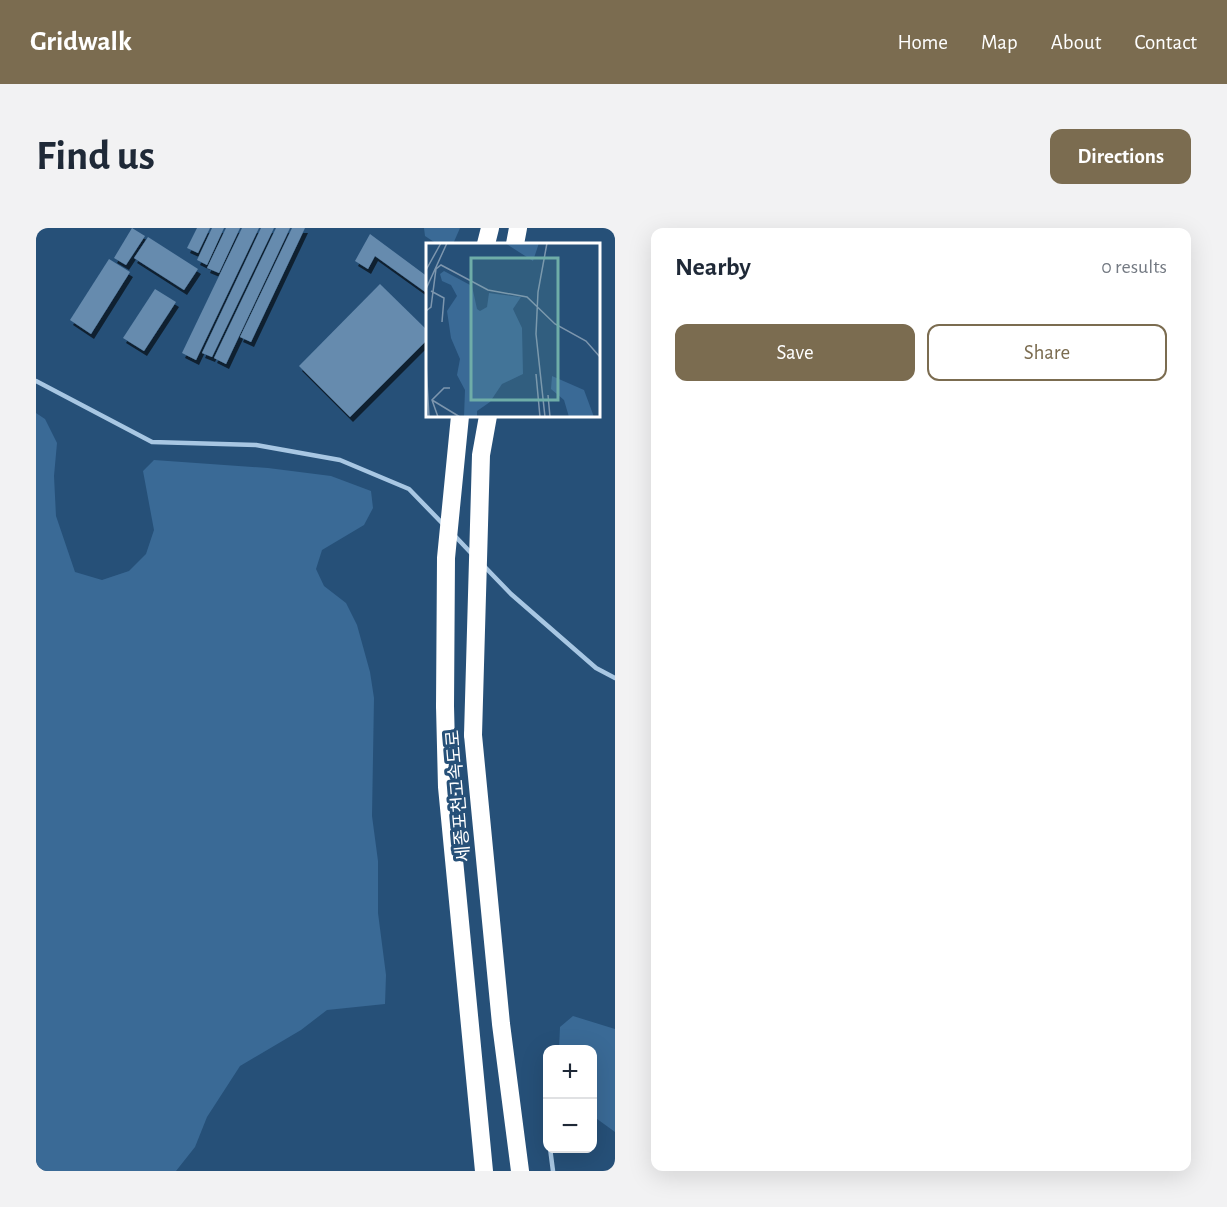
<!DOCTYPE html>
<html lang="en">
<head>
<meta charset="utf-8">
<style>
	body { margin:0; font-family:"Alegreya Sans","Noto Sans KR",sans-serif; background:#f2f2f3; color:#1f2937 }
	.controls { position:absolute; right:18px; bottom:18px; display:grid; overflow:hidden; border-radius:12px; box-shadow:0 6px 24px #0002 }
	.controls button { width:54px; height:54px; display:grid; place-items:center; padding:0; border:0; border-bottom:2px solid #e0e1e3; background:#fff; color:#1f2937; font:30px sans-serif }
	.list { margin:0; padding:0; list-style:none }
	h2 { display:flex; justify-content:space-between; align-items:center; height:78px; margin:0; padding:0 24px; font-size:26px }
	h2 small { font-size:20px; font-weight:400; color:#747a83 }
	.actions { display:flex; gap:12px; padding:18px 24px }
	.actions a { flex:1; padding:14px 0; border:2px solid #7b6c50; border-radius:12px; text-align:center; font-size:21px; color:#7b6c50 }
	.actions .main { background:#7b6c50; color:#fff }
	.map { position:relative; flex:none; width:579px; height:943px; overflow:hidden; border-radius:12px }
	header { display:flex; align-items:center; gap:36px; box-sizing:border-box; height:84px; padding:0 30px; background:#7b6c50; color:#fff }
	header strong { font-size:28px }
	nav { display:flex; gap:33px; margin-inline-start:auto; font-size:21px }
	.intro { display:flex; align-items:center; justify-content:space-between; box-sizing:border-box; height:144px; padding:0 36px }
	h1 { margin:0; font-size:42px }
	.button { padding:15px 27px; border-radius:12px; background:#7b6c50; color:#fff; font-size:21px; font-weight:700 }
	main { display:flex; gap:36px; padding:0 36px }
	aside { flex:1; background:#fff; border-radius:12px; box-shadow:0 6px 24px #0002 }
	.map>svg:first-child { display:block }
	.green { fill:#3a6a96 }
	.building { fill:#668bae; filter:url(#shadow) }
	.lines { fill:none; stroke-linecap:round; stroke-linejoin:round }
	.service { stroke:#a8c7e3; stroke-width:4.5 }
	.motorway { stroke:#fff; stroke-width:18 }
	.motorway-bridge { stroke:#fff; stroke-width:18 }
	.labels { text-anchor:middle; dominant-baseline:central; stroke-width:6; stroke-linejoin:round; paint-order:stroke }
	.street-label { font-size:18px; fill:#fff; stroke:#265078 }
	.inset-road { fill:none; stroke:#7d96ae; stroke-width:1.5 }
	.view { fill:#6fada8; fill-opacity:0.15; stroke:#6fada8; stroke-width:3 }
	.inset-edge { fill:none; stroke:#fff; stroke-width:3 }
</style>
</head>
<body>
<header>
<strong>Gridwalk</strong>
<nav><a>Home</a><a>Map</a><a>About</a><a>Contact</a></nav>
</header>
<div class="intro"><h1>Find us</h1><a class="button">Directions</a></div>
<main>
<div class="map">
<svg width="579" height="943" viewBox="0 0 579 943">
	<defs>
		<filter id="shadow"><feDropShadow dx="3" dy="5" stdDeviation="0" flood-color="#0009"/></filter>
	</defs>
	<rect width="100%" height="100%" fill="#265078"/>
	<g class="green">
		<path d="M 388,0 L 424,0 L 417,16 L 401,16 L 389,8 Z"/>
		<path d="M 0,185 L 9,191 L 21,215 L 18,248 L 20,288 L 39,344 L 66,352 L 93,343 L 110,326 L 118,302 L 107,243 L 118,232 L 232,240 L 295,248 L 335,263 L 337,280 L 328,297 L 286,322 L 280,341 L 288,358 L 310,375 L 321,397 L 334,444 L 338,470 L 336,588 L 342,633 L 342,685 L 350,747 L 349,776 L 291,782 L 265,802 L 204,838 L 171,889 L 159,919 L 140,943 L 0,943 Z"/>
		<path d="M 537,788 L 579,801 L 579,904 L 557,888 L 556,822 L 523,821 L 524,799 Z"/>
	</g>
	<g class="building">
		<path d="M 96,0 L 109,8 L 90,37 L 78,30 Z"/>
		<path d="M 161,0 L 174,0 L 162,25 L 151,20 Z"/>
		<path d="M 176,0 L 188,0 L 171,37 L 161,32 Z"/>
		<path d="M 190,0 L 204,0 L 183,45 L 171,40 Z"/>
		<path d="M 206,0 L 223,0 L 160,132 L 146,125 Z"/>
		<path d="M 225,0 L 238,0 L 176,129 L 166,125 Z"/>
		<path d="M 240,0 L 254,0 L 190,136 L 178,130 Z"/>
		<path d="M 256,0 L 269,0 L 215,114 L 204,109 Z"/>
		<path d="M 334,6 L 392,49 L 392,66 L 339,28 L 332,41 L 319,33 Z"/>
		<path d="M 112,9 L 162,41 L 148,62 L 98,30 Z"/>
		<path d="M 73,31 L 94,44 L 55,106 L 34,92 Z"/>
		<path d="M 344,56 L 392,103 L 392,111 L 314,189 L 263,138 Z"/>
		<path d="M 119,61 L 140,74 L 108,123 L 87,110 Z"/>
	</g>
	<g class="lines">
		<g class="service">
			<path d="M 0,153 L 116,214 L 220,217 L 304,232 L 373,261 L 407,296"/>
			<path d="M 417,306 L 436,326"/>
			<path d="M 446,336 L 475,366 L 560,440 L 579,450"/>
			<path d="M 514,920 L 517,943"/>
		</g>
		<g class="motorway">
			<path d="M 450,16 L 454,0"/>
			<path d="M 479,16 L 482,0"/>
			<path d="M 409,478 L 411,559 L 448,943"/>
			<path d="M 437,507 L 465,796 L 484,943"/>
		</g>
		<g class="motorway-bridge">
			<path d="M 409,478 L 410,330 L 424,188"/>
			<path d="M 437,507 L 445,227 L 452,188"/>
		</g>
	</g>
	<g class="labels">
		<g class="street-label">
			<text transform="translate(423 568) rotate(-95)">세종포천고속도로</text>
		</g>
	</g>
	<g transform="translate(390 15)">
		<rect width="174" height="174" fill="#265078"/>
		<path d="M 79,0 L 113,0 L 107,18 ZM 18,28 L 46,43 L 51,66 L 54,68 L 61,64 L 63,50 L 95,54 L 87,66 L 96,85 L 97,131 L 76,141 L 64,159 L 51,168 L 51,174 L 38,174 L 39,147 L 31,132 L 34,116 L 25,95 L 21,68 L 31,53 L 25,42 L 16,38 L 14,31 ZM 126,133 L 158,147 L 168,174 L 143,174 L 138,157 L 125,146 Z" fill="#3a6a96"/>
		<path class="inset-road" d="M 0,27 L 15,0M 0,46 L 21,0M 5,48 L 18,55 L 16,79M 0,68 L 5,64 L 10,26 L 15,22 L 62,47 L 101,54 L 129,81 L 160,98 L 174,114M 0,121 L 3,174M 110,131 L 114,174M 122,152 L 124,174M 6,157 L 34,174M 12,174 L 6,157 L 18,145 L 24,145M 119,174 L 110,91 L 112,49 L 121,0"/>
		<path class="view" d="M 45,15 L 132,15 L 132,157 L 45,157 Z"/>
		<rect width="174" height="174" class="inset-edge"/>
	</g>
</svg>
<div class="controls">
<button>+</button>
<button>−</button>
</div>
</div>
<aside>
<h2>Nearby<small>0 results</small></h2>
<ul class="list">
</ul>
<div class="actions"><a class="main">Save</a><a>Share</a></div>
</aside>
</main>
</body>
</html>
